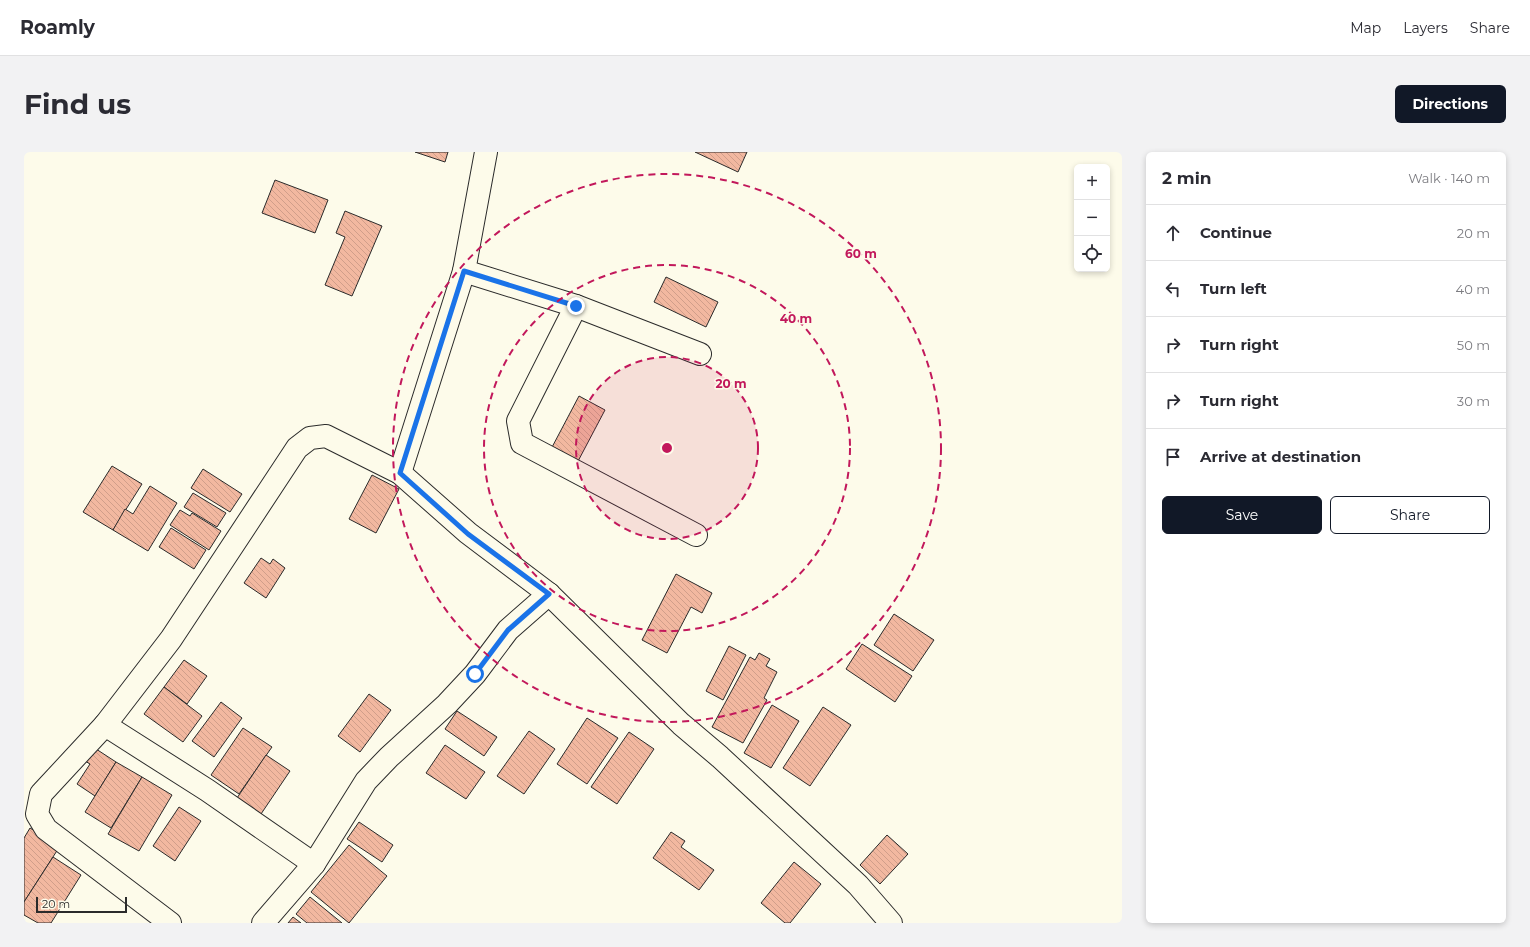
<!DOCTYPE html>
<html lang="en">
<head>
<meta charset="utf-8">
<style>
	body { margin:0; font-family:Montserrat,sans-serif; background:#f2f2f3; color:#2b2b33 }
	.controls { position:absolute; right:12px; top:12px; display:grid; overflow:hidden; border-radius:6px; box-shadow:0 2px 6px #0003 }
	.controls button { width:36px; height:36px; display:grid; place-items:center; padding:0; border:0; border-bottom:1px solid #e1e1e2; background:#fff; color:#2b2b33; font:20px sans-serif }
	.scale { position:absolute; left:12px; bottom:10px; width:91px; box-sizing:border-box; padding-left:4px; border:2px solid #2b2b2b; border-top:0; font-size:11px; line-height:14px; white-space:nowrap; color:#2b2b2b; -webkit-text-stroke:3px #fdfbea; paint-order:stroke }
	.stop { position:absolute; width:12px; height:12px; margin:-9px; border:3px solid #1a73e8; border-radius:50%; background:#fff }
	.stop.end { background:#1a73e8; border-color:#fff; box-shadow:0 1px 4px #0008 }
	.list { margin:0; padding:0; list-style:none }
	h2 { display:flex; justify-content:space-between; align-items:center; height:52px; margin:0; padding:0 16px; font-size:17px }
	h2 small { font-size:13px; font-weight:400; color:#7c7c81 }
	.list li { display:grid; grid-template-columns:26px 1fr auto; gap:12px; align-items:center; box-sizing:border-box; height:56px; padding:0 16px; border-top:1px solid #e1e1e2 }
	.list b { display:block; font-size:15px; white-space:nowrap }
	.list em { font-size:13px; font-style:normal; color:#7c7c81 }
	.actions { display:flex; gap:8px; padding:12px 16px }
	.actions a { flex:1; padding:9px 0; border:1px solid #111827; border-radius:6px; text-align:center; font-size:14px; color:#111827 }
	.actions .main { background:#111827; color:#fff }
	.icon { flex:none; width:22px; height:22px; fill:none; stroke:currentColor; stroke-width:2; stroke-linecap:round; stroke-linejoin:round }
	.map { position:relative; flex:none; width:1098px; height:771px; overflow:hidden; border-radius:6px }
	header { display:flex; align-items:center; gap:24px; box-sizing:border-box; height:56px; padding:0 20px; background:#fff; border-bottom:1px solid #e1e1e2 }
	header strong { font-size:19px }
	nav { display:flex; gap:22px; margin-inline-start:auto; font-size:14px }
	.intro { display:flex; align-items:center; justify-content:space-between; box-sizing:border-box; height:96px; padding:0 24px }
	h1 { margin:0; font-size:28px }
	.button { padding:10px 18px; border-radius:6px; background:#111827; color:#fff; font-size:14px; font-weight:700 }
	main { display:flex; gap:24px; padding:0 24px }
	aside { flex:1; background:#fff; border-radius:6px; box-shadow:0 2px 6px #0003 }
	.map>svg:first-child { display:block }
	.building { fill:url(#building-back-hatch); stroke:#2b2b2b }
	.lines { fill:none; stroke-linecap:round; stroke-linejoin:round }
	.minor-casing { stroke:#2b2b2b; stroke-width:24 }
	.minor { stroke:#fdfbea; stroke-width:22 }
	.route { stroke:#1a73e8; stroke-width:5 }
	.ring { fill:none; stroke:#c2185b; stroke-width:2; stroke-dasharray:7 5 }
	.centre { fill:#c2185b; stroke:#fdfbea; stroke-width:2 }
	.ring-label { font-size:12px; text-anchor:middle; font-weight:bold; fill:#c2185b; stroke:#fdfbea; stroke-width:3; stroke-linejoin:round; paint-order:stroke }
</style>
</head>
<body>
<header>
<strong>Roamly</strong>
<nav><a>Map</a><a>Layers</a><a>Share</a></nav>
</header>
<div class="intro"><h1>Find us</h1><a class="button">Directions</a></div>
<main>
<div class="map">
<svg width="1098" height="771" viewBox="0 0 1098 771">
	<defs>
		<pattern id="building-back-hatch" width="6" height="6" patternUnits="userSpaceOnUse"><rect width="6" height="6" fill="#f2b8a0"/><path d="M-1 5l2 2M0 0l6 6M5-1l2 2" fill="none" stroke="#d09e8a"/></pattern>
	</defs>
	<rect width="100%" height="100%" fill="#fdfbea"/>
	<g class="building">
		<path d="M 391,0 L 424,0 L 421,10 Z"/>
		<path d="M 671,0 L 723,0 L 714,20 Z"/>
		<path d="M 251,28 L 304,48 L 291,81 L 238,61 Z"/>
		<path d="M 321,59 L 358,74 L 328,144 L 301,133 L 321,85 L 312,81 Z"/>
		<path d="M 642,125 L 694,150 L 682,175 L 630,150 Z"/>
		<path d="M 555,244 L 581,258 L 552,313 L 526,299 Z"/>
		<path d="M 88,314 L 118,332 L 89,378 L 59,360 Z"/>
		<path d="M 179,317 L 218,342 L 206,360 L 167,336 Z"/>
		<path d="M 348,323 L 375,337 L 352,381 L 325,367 Z"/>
		<path d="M 126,334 L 153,351 L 124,399 L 89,378 L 101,357 L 109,362 Z"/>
		<path d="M 169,341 L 202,361 L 193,375 L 160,355 Z"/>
		<path d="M 156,358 L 166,364 L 168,361 L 197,379 L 185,398 L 146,373 Z"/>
		<path d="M 147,376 L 182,398 L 170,417 L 135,395 Z"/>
		<path d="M 237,406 L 246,412 L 249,407 L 261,416 L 242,446 L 220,431 Z"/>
		<path d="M 652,422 L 688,441 L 678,461 L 667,455 L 643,501 L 618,488 Z"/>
		<path d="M 870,462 L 910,488 L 889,519 L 850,493 Z"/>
		<path d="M 838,492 L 888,524 L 871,550 L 822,517 Z"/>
		<path d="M 705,494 L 722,503 L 699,548 L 682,539 Z"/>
		<path d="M 735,501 L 746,507 L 742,514 L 753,520 L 740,546 L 743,548 L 719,591 L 688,575 L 726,505 L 731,508 Z"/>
		<path d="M 160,508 L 183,524 L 163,552 L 140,535 Z"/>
		<path d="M 140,535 L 178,564 L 159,590 L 120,562 Z"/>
		<path d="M 345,542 L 367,558 L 336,600 L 314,584 Z"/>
		<path d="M 197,550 L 218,566 L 190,605 L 168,589 Z"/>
		<path d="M 748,553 L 775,569 L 747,616 L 720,601 Z"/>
		<path d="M 799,555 L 827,573 L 786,634 L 759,616 Z"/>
		<path d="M 433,559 L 473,585 L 460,604 L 421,577 Z"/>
		<path d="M 563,566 L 594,586 L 563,632 L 533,612 Z"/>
		<path d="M 219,576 L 248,595 L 215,642 L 187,623 Z"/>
		<path d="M 505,579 L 531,597 L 500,642 L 473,624 Z"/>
		<path d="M 605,580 L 630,597 L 593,652 L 567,635 Z"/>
		<path d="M 421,593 L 461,620 L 442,647 L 402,621 Z"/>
		<path d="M 69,595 L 92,610 L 71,644 L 53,632 L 66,612 L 61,609 Z"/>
		<path d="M 242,603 L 266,619 L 237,662 L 213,646 Z"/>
		<path d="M 92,610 L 118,625 L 87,676 L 61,660 Z"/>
		<path d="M 118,625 L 148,643 L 115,699 L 84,682 Z"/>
		<path d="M 155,655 L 177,669 L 151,709 L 129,694 Z"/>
		<path d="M 335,670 L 369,693 L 358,710 L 323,687 Z"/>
		<path d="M 6,676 L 36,694 L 0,750 L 0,686 Z"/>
		<path d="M 647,680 L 661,689 L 657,695 L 690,718 L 675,738 L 629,706 Z"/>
		<path d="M 863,683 L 884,702 L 856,732 L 836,713 Z"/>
		<path d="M 325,693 L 363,724 L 325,771 L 287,740 Z"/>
		<path d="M 29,705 L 57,723 L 27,771 L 14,771 L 0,763 L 0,750 Z"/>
		<path d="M 770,710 L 797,732 L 766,771 L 761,771 L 737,751 Z"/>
		<path d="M 286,745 L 318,771 L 283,771 L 272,762 Z"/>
		<path d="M 269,765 L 277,771 L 264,771 Z"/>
	</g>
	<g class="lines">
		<defs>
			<g id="minor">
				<path d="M 440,119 L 552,154 L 676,202"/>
				<path d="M 552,154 L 494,269 L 498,291 L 672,383"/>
				<path d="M 376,321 L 440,119 L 462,0"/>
				<path d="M 81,573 L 183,638 L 290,712"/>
				<path d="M 146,771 L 22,677 L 13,662 L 17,642 L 81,573 L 147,487 L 273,296 L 286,286 L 302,284 L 376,321 L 444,381 L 525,442 L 657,572 L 696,605 L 834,733 L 867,771"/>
				<path d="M 239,771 L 290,712 L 342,629 L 365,605 L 423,552 L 451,522 L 484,478 L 525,442"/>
			</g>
		</defs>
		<use href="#minor" class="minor-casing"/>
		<use href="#minor" class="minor"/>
	</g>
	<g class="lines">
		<path class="route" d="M 451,522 L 484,478 L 525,442 L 444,382 L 376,321 L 440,119 L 552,154"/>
	</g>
	<circle cx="643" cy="296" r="91" fill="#c2185b" fill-opacity=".12"/>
	<g class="ring">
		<circle cx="643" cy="296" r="91"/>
		<circle cx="643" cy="296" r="183"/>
		<circle cx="643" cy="296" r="274"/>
	</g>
	<circle cx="643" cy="296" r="6" class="centre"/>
	<g class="ring-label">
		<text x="837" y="106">60 m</text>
		<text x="772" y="171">40 m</text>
		<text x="707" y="236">20 m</text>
	</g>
</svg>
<div class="controls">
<button>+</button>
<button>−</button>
<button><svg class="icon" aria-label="locate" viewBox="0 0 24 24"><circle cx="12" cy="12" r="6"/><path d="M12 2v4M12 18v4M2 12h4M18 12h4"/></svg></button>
</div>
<div class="scale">20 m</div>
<div class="stop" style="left:451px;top:522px"></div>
<div class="stop end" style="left:552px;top:154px"></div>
</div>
<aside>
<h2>2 min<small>Walk · 140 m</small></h2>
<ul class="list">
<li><svg class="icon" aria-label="ahead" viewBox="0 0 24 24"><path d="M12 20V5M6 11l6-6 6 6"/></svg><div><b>Continue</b></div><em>20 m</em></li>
<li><svg class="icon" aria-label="left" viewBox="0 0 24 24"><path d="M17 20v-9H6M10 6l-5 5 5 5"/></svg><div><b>Turn left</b></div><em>40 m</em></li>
<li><svg class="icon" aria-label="right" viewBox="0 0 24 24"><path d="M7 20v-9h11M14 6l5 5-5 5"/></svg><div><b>Turn right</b></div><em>50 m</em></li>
<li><svg class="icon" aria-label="right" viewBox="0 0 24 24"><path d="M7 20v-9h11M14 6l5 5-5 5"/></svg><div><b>Turn right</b></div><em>30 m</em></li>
<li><svg class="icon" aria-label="arrive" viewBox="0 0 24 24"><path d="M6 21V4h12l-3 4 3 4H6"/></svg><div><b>Arrive at destination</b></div></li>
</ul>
<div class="actions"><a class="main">Save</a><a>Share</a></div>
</aside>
</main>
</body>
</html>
